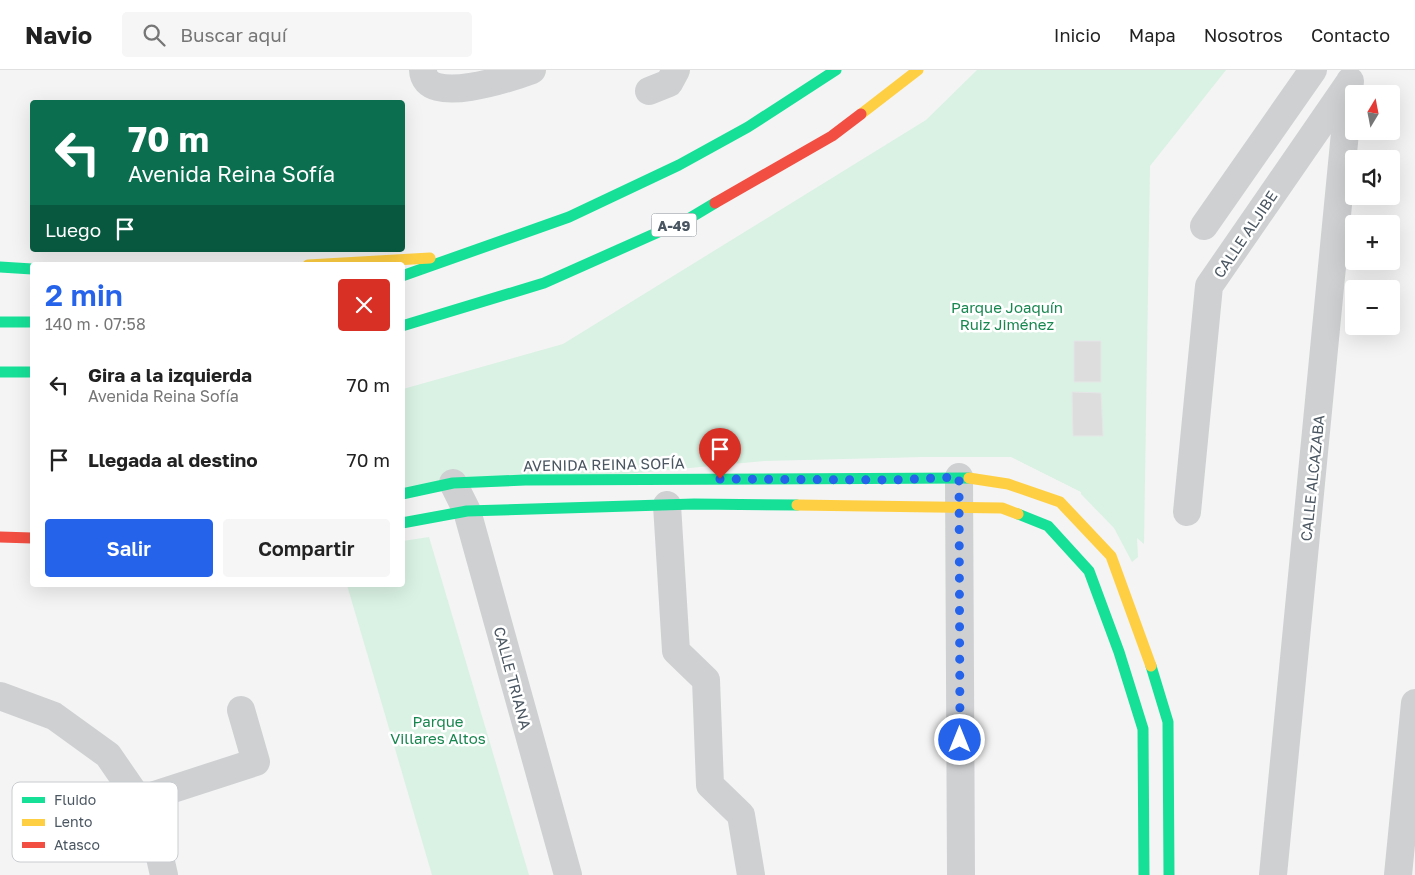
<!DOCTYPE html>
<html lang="es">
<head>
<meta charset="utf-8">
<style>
	:root { --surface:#fff; --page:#f6f6f6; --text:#222; --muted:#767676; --line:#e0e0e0; --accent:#2563eb }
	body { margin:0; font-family:"Golos Text",sans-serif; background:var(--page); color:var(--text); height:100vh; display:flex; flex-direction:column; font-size:19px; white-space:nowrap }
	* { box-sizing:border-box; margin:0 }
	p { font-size:16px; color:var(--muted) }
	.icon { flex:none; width:28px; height:28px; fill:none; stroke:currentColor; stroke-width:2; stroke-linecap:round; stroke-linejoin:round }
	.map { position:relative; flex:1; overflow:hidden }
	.drawer { position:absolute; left:30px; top:192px; width:375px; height:325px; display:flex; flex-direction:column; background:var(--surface); border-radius:5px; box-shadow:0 5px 20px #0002 }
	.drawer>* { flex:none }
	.banner { position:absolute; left:30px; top:30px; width:375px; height:152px; border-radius:5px; box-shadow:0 5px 20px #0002; background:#0b6e4f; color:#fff; overflow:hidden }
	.needle { width:32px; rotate:10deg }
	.fabs { position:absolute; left:1345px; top:15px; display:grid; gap:10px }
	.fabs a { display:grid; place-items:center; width:55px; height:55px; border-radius:5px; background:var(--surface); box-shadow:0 5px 20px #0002; font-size:25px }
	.pin { position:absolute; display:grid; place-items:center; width:42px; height:42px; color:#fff; margin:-51px -21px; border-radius:50% 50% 50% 0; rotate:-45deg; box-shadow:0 0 5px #0007 }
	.pin .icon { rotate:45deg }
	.me { position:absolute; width:55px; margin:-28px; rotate:0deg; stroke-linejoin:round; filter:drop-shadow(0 0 4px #0008) }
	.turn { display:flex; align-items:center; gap:18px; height:105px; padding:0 15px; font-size:22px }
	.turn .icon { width:65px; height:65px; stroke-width:2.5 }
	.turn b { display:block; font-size:35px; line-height:42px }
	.then { display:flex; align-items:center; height:48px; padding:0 15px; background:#0003; gap:10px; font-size:19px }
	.round { display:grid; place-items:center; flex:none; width:52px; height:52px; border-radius:5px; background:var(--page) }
	.overview { display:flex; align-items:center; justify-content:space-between; height:85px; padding:0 15px }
	h1 { font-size:30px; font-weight:600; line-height:38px; color:var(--accent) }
	.cta { display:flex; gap:10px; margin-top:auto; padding:10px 15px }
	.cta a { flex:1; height:58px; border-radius:5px; background:var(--accent); color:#fff; font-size:20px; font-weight:600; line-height:58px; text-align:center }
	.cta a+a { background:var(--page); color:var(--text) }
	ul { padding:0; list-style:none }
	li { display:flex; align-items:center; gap:15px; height:75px; padding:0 15px }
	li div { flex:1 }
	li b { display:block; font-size:19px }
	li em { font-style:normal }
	header { display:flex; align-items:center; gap:30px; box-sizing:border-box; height:70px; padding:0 25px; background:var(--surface); border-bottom:1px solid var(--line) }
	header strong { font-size:24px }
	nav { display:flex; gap:28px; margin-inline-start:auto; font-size:18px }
	.search { width:350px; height:45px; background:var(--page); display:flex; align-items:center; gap:12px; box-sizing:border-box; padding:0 18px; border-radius:5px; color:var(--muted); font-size:19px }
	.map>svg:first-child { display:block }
	.green { fill:#d9f2e3 }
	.building { fill:#ddddde; stroke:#e5e6e7 }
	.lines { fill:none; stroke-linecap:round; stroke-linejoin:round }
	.street { stroke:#ced0d2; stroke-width:28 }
	.fast { stroke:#16e098; stroke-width:11 }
	.slow { stroke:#ffcf43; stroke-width:11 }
	.jam { stroke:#f24e42; stroke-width:11 }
	.route { stroke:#2563eb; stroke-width:9; stroke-dasharray:0 16.2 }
	.labels { text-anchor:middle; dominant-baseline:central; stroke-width:5; stroke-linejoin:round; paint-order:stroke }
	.shield { fill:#fff; stroke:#808990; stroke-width:1 }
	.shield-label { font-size:14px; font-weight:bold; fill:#4a5661 }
	.street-label { font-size:15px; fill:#4a5661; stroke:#fff }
	.park-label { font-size:15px; fill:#17864f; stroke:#fff }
	.key { fill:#fff; stroke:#c9ccd0; stroke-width:1 }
	.key-label { font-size:14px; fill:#4a5661 }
</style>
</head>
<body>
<header>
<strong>Navio</strong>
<div class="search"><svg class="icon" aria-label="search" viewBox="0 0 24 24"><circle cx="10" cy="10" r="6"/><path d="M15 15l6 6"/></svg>Buscar aquí</div>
<nav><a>Inicio</a><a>Mapa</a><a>Nosotros</a><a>Contacto</a></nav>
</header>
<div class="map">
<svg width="1415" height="805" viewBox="0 0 1415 805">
	<rect width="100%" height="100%" fill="#f4f4f4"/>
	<!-- green -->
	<path class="green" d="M977 0H1226L1150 96 1144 474 1137 468 1138 487 1132 492 1114 458 1081 424V422L1011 387H923L764 391 403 425V319L563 274 926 50Z
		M429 467 529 805H432L347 515H402L403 471Z"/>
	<!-- building -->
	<path class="building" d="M1074 271H1101V312H1074Z
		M1072 322 1101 323 1103 366H1073Z"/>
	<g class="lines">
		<!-- street -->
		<path class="street" d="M423 0C424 38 513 7 532 0
			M649 21 669 13 676 0
			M1204 156 1313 0
			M959 407 961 805
			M453 413 467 441 568 805
			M667 435 676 581 706 610 710 715 741 745 751 805
			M1187 442 1209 216 1349 13
			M0 626 54 646 108 685 139 730 156 770 164 805
			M139 730 256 692 241 640
			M1273 805 1350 11
			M1398 805 1415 633"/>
		<!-- fast -->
		<path class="fast" d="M0 197 32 199
			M402 206 569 147 679 95 748 57 836 0
			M0 252H32
			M402 256 544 213 690 148 715 133
			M0 302H32
			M402 424 453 413 525 410 969 408
			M1018 444 1048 456 1089 501 1119 582 1143 659 1144 805
			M402 453 467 441 694 434 797 435
			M1151 596 1168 652 1169 805"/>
		<!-- slow -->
		<path class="slow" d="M861 44 918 0
			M308 195 430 188
			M969 408 1008 414 1060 432 1111 486 1151 596
			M797 435 1002 438 1018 444"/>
		<!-- jam -->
		<path class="jam" d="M715 133 832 66 861 44
			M0 467 32 468"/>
	</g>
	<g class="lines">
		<!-- route -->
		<path class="route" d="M720 409 892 410 959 407 960 670"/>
	</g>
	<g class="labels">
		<!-- shield labels -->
		<rect class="shield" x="651.5" y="143.5" width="45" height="23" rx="4"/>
		<g class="shield-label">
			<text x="674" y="155">A-49</text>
		</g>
		<!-- street labels -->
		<g class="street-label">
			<text transform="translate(1245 164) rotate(-56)">CALLE ALJIBE</text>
			<text transform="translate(604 394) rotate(-1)">AVENIDA REINA SOFÍA</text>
			<text transform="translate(1312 408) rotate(-84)">CALLE ALCAZABA</text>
			<text transform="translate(513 608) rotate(75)">CALLE TRIANA</text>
		</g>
		<!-- park labels -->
		<g class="park-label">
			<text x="1007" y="237">Parque Joaquín<tspan x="1007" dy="17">Ruiz Jiménez</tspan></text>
			<text x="438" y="651">Parque<tspan x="438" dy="17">Villares Altos</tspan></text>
		</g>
	</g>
	<!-- legend -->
	<rect x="12" y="712" width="166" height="80" rx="8" class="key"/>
	<rect x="22" y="727" width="23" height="6" fill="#16e098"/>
	<rect x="22" y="749" width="23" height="7" fill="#ffcf43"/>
	<rect x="22" y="772" width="23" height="6" fill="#f24e42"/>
	<g class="key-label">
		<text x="54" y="735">Fluido</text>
		<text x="54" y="757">Lento</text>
		<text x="54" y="780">Atasco</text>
	</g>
</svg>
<div class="fabs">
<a><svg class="needle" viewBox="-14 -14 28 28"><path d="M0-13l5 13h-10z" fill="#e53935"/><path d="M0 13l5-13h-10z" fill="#767676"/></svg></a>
<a><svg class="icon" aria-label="sound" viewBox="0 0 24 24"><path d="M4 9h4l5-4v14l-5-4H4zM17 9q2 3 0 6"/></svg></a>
<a>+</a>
<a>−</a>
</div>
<div class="pin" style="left:720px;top:409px;background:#d93025"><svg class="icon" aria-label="arrive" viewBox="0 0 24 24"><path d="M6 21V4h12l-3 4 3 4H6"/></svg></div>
<svg class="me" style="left:960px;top:670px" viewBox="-20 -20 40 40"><circle r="17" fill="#2563eb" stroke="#fff" stroke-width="3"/><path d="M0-11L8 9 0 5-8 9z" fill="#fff"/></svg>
<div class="banner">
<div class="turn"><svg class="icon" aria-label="left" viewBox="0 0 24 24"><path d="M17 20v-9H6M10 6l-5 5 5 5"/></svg><div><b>70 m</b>Avenida Reina Sofía</div></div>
<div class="then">Luego<svg class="icon" aria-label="arrive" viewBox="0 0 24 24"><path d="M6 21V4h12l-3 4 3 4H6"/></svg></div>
</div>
<section class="drawer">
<div class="overview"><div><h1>2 min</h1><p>140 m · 07:58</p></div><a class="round" style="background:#d93025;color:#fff"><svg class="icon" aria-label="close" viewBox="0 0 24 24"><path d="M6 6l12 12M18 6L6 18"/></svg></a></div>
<ul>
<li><svg class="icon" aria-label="left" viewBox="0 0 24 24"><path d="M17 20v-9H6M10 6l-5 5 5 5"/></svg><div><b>Gira a la izquierda</b><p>Avenida Reina Sofía</p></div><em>70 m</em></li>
<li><svg class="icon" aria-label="arrive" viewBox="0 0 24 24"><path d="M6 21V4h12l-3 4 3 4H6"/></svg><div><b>Llegada al destino</b></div><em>70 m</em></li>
</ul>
<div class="cta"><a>Salir</a><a>Compartir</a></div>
</section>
</div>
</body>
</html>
